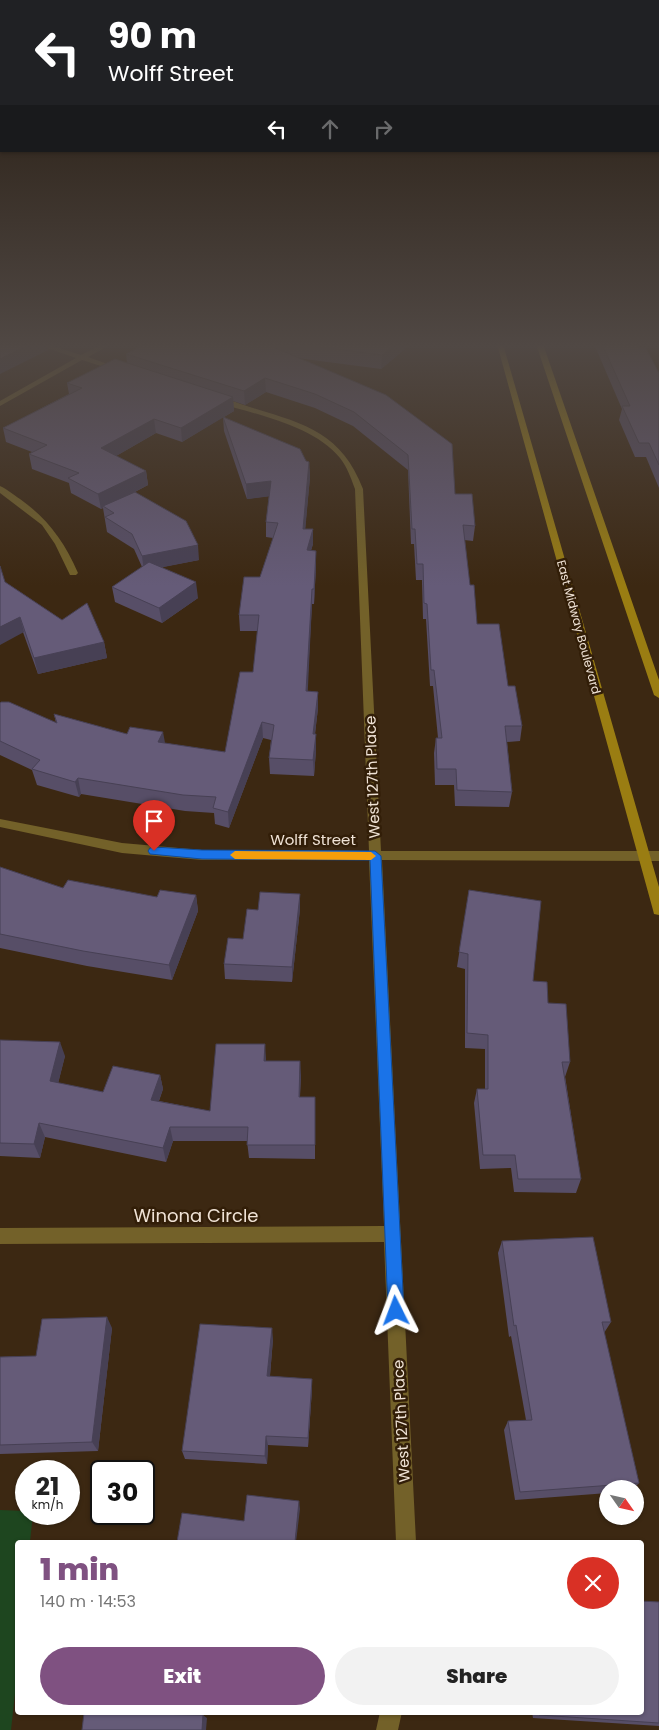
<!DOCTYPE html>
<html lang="en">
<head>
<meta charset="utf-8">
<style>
	:root { --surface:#fff; --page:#f2f2f2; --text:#222; --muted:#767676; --accent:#7f5181 }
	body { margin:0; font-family:Poppins,sans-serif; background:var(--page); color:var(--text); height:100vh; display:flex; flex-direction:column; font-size:19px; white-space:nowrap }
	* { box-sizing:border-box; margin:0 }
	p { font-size:16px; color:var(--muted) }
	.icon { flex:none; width:28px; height:28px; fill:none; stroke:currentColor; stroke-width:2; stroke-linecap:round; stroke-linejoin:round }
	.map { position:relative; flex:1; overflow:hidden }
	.details { position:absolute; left:15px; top:1540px; width:629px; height:175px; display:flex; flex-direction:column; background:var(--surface); border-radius:5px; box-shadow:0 1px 4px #0004 }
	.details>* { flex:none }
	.guide { position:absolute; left:0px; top:0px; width:660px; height:152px; box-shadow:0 1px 4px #0004; background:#202124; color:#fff; overflow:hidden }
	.needle { width:32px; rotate:124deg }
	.buttons { position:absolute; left:599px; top:1480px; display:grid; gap:10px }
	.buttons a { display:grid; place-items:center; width:45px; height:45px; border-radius:50%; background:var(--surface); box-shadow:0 1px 4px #0004; font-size:25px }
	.speed { position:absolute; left:15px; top:1460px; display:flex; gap:10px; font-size:25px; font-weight:700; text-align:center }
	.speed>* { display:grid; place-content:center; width:65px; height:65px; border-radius:50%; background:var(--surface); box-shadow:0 1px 4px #0004; line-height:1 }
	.speed small { font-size:12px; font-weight:400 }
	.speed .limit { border:2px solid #111; border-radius:8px; background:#fff; color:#111 }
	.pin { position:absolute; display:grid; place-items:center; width:42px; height:42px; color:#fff; margin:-51px -21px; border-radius:50% 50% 50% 0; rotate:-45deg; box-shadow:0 0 5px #0007 }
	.pin .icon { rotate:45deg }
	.me { position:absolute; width:55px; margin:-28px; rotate:357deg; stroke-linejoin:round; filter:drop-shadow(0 0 4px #0008) }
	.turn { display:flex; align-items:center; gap:18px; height:105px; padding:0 25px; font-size:22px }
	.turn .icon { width:65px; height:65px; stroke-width:2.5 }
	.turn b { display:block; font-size:35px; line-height:42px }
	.lanes { display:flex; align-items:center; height:48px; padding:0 25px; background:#0003; justify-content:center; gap:25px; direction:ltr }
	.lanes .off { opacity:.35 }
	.round { display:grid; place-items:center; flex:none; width:52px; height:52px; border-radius:26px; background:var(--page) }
	.overview { display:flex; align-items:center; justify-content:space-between; height:85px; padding:0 25px }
	h1 { font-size:30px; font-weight:800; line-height:38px; color:var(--accent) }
	.button { display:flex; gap:10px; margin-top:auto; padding:10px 25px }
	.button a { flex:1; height:58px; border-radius:30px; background:var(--accent); color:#fff; font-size:20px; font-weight:800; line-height:58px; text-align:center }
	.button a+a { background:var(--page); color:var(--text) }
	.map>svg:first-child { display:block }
	.green { fill:#1e461f }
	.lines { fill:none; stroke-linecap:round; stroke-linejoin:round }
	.minor { fill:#736129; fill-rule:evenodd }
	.secondary { fill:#9a7d12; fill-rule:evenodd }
	.wall { fill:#574e67 }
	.shaded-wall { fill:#474054 }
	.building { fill:#655b78; stroke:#474054 }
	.route { fill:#1a73e8; stroke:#114b97 }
	.slow { fill:#f59e0b }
	.labels { text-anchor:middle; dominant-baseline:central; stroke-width:5; stroke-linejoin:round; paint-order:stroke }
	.far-street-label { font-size:12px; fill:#f0e3d6; stroke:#321e08 }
	.street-label { font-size:15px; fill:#f0e3d6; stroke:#321e08 }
	.near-street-label { font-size:18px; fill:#f0e3d6; stroke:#321e08 }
</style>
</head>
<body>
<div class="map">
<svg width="659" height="1730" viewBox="0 0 659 1730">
	<rect width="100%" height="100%" fill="#3c2812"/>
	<!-- green -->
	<path class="green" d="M0 1510 26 1511V1514H33L30 1542H18V1666L11 1730H0Z"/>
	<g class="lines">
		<!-- minor -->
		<path class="minor" d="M36 344H47L81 355 103 344H112L88 357 124 370 120 372 82 360 0 406V401L76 358Z
			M215 398C227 397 242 405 253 408 306 424 342 434 363 489L381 851H659V861L382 860 416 1542H396L384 1242 0 1244V1228L384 1226 369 860H202L122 853 0 827V819L122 843 202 850 369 851 355 489C351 478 347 467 340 458 313 425 254 414 215 402Z
			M0 486C7 489 14 495 20 499 48 519 64 541 78 573L76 575H70L55 544 42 525 0 493Z
			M380 1712H402L398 1730H376Z"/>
		<!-- secondary -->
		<path class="secondary" d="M497 344H503L659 887V915L654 914 653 910Z
			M536 344H543L659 680V698L654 695Z"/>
	</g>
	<!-- wall -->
	<path class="wall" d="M131 344H411L381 369 297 358 455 494 475 526 473 541 464 540 470 585 477 624 508 686 522 726 520 741 507 742 512 792 509 807 455 806 454 785H435L434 753 436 738H438L433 686H430L426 619H423L422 580H416L414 544H411L408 470 353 426 315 408 266 392 245 405 233 401 234 411 224 417 306 461 309 462 310 477 305 529H313V544L311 550 316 551V566L314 604H312L307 691 318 692V708L315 734 316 750 314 776 270 774 269 758 271 740 263 738 229 828 215 824 214 813 185 811 81 794 79 797 37 785 32 770 0 755V703L56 723 54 714 127 734 165 743 225 752 253 672 258 631H240L239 615 260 577 273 538 266 537V522L269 496 247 499 224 431 223 417 182 442 156 433 116 456 146 471 148 485 135 492 199 560 162 567 198 598 162 623 115 602 112 587 142 567 134 549 107 532 103 508 101 509 71 493 69 483 32 469 29 454 32 452 6 442 3 428 69 394 67 383 127 363 126 354 139 347Z
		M594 344H638L639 348 659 373V488L646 457H635L619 420 622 409Z
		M5 582 62 620 104 642 107 658 38 674Z
		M0 867 63 888 157 897 196 895 198 911 172 980 87 966 0 948Z
		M469 890 548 1003 570 1062 565 1077V1076L581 1179 576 1193 514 1192 511 1168 480 1169 474 1103 477 1089H485V1049L465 1048V969L457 967Z
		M300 894V909L292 982 225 979 224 964 243 939 258 910Z
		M0 1040 65 1056 58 1083 103 1092 160 1075 163 1089 159 1101 210 1111 266 1058V1061L301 1075 300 1097H315V1159L249 1158 247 1141H173L166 1162 45 1137 40 1158 0 1156Z
		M502 1241 611 1322 604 1333 639 1483 633 1489H608V1493L515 1500 504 1430 508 1421 526 1420 511 1336 509 1337 498 1253Z
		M112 1328 98 1451 0 1454V1357L36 1356Z
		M273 1339 270 1376 312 1379V1389L308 1447 268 1445 267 1464 185 1459 182 1451Z
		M659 1602V1726L533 1718 532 1712H641Z"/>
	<!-- shaded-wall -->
	<path class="shaded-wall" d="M30 344H47L48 350 0 374V359Z
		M395 344H411L381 369 382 355Z
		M265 378 266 392 245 405 244 391Z
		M233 397 234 411 182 442 181 428Z
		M154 419 156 433 104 463 101 448Z
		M309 462 310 477 304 544 303 529Z
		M146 471 148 485 105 507 103 506V508L101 509 98 494Z
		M271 481 272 496 247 499 246 484Z
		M313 529V544L307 565V550Z
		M198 545 199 560 144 571 142 556Z
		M316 551V566L314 604V589Z
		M196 582 198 598 162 623 159 608Z
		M312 589V604L307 707 306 691Z
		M20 617 24 632 0 645V627Z
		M104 642 107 658 38 674 34 658Z
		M318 692V708L313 750V734Z
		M262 722 263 738 229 828 228 812Z
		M163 732 166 748 158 742Z
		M316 734V750L314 776 313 760Z
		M78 778 81 794 79 797 75 782Z
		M300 894V909L292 982V967Z
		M196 895 198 911 172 980 169 965Z
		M60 1042 65 1056 55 1096 50 1081Z
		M265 1044 266 1058V1075L264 1061Z
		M300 1061 301 1075 299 1111V1097Z
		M160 1075 163 1089 154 1114 151 1100Z
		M39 1123 45 1137 40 1158 34 1144Z
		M170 1127 173 1141 166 1162 163 1148Z
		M107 1317 112 1328 98 1451 92 1442Z
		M272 1328 273 1339 269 1386 267 1376Z
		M312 1379V1389L308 1447V1438Z
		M266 1436 268 1445 267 1464 265 1456Z
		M299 1501 300 1509 296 1542H295Z
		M203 1715 207 1718 206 1730H202Z"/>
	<!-- building -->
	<path class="building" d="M0 344H30L0 359Z
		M145 344H266L386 395 452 444 455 494H472L475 526 463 525 470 585H474L477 624H499L508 686H515L522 726H505L512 792 457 790 456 769H437L436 738H442L434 670H431L427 604 424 603 423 564H417L415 529H412L408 455 354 412 315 394 265 378 244 391 126 354Z
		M297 344H395L382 355Z
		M602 344H638L639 348H646L659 373V465L649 443H639L622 406H630Z
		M115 359 233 397 181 428 154 419 101 448 146 471 98 494 68 478 79 473 29 454 47 445 3 428 82 388 67 383Z
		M223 417 300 449 306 461 309 462 303 529H313L307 550 316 551 314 589H312L306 691 318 692 313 734H316L313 760 269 758 274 725 262 722 228 812 213 808 216 797 183 795 78 778 75 782 32 769 40 760 0 741V703L1 702H9L57 723 54 714 127 734 130 727 163 732 158 742 225 752 240 672H253L259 615H239L244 577H260L278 523 266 522 271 481 246 484Z
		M135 492 186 521 198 545 142 556 132 534 105 517 114 513 103 506Z
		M149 562 196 582 159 608 112 587Z
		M0 566 5 582 62 620 87 603 104 642 34 658 20 617 0 627Z
		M0 867 63 888 68 880 157 897 160 890 196 895 169 965 83 951 0 934Z
		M469 890 541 901 533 981 547 982 548 1003 566 1004 570 1062H562L581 1179H518L515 1155H483L477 1089H488V1035L467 1033 468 954 459 952Z
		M260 892 300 894 292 967 224 964 228 938 243 939 247 909 258 910Z
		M0 1040 60 1042 50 1081 103 1092 113 1066 160 1075 151 1100 210 1111 216 1044H265L264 1061H300L299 1097H315V1145H247L248 1127H170L163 1148 39 1123 34 1144 0 1143Z
		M593 1237 611 1322H602L639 1483 520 1492 508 1421 532 1420 516 1325 514 1326 502 1241Z
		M107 1317 92 1442 0 1445V1357L36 1356 42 1319Z
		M200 1324 272 1328 267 1376 312 1379 308 1438 266 1436 265 1456 182 1451Z
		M247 1495 299 1501 295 1542H177L182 1513 244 1521Z
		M641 1601 659 1602V1723L539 1715V1712H641Z
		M84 1713 203 1715 202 1730H82Z"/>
	<!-- sky -->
	<linearGradient id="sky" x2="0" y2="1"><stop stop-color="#21160a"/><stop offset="0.59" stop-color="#504844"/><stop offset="1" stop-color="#504844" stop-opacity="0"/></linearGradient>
	<rect width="659" height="586" fill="url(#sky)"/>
	<!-- route -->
	<path class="route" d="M154 847 202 850 375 851 381 856 404 1311 401 1316 396 1319 390 1316 388 1311 370 860 202 859 150 854 148 851 150 848Z"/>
	<!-- slow -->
	<path class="slow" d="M235 851 371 852 376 856 371 860 235 859 230 855Z"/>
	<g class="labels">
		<!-- far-street labels -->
		<g class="far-street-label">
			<text transform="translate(579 627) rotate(75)">East Midway Boulevard</text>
		</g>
		<!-- street labels -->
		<g class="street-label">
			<text transform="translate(372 777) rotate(-92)">West 127th Place</text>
			<text x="313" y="839">Wolff Street</text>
			<text transform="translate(401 1421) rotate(-93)">West 127th Place</text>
		</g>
		<!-- near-street labels -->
		<g class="near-street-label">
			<text x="196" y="1215">Winona Circle</text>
		</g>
	</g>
</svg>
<div class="buttons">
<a><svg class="needle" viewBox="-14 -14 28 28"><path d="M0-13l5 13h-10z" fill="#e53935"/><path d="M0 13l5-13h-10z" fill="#767676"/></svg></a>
</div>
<div class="speed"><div>21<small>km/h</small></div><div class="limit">30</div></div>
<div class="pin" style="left:154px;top:851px;background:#d93025"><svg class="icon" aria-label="arrive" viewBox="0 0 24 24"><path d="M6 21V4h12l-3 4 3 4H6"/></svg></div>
<svg class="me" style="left:396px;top:1311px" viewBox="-20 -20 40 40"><path d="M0-17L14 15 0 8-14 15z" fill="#1a73e8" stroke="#fff" stroke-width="4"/></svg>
<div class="guide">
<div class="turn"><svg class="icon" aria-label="left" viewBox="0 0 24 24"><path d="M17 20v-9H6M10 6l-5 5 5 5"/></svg><div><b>90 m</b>Wolff Street</div></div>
<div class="lanes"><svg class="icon" aria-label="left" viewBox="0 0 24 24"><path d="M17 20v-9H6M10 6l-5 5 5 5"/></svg><svg class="icon off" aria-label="ahead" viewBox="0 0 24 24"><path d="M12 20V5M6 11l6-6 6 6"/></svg><svg class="icon off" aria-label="right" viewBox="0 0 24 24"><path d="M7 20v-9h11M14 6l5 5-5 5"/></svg></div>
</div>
<section class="details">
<div class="overview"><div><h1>1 min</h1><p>140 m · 14:53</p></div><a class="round" style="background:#d93025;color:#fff"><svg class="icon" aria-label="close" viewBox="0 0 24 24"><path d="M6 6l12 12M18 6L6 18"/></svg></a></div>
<div class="button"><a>Exit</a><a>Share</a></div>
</section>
</div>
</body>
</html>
